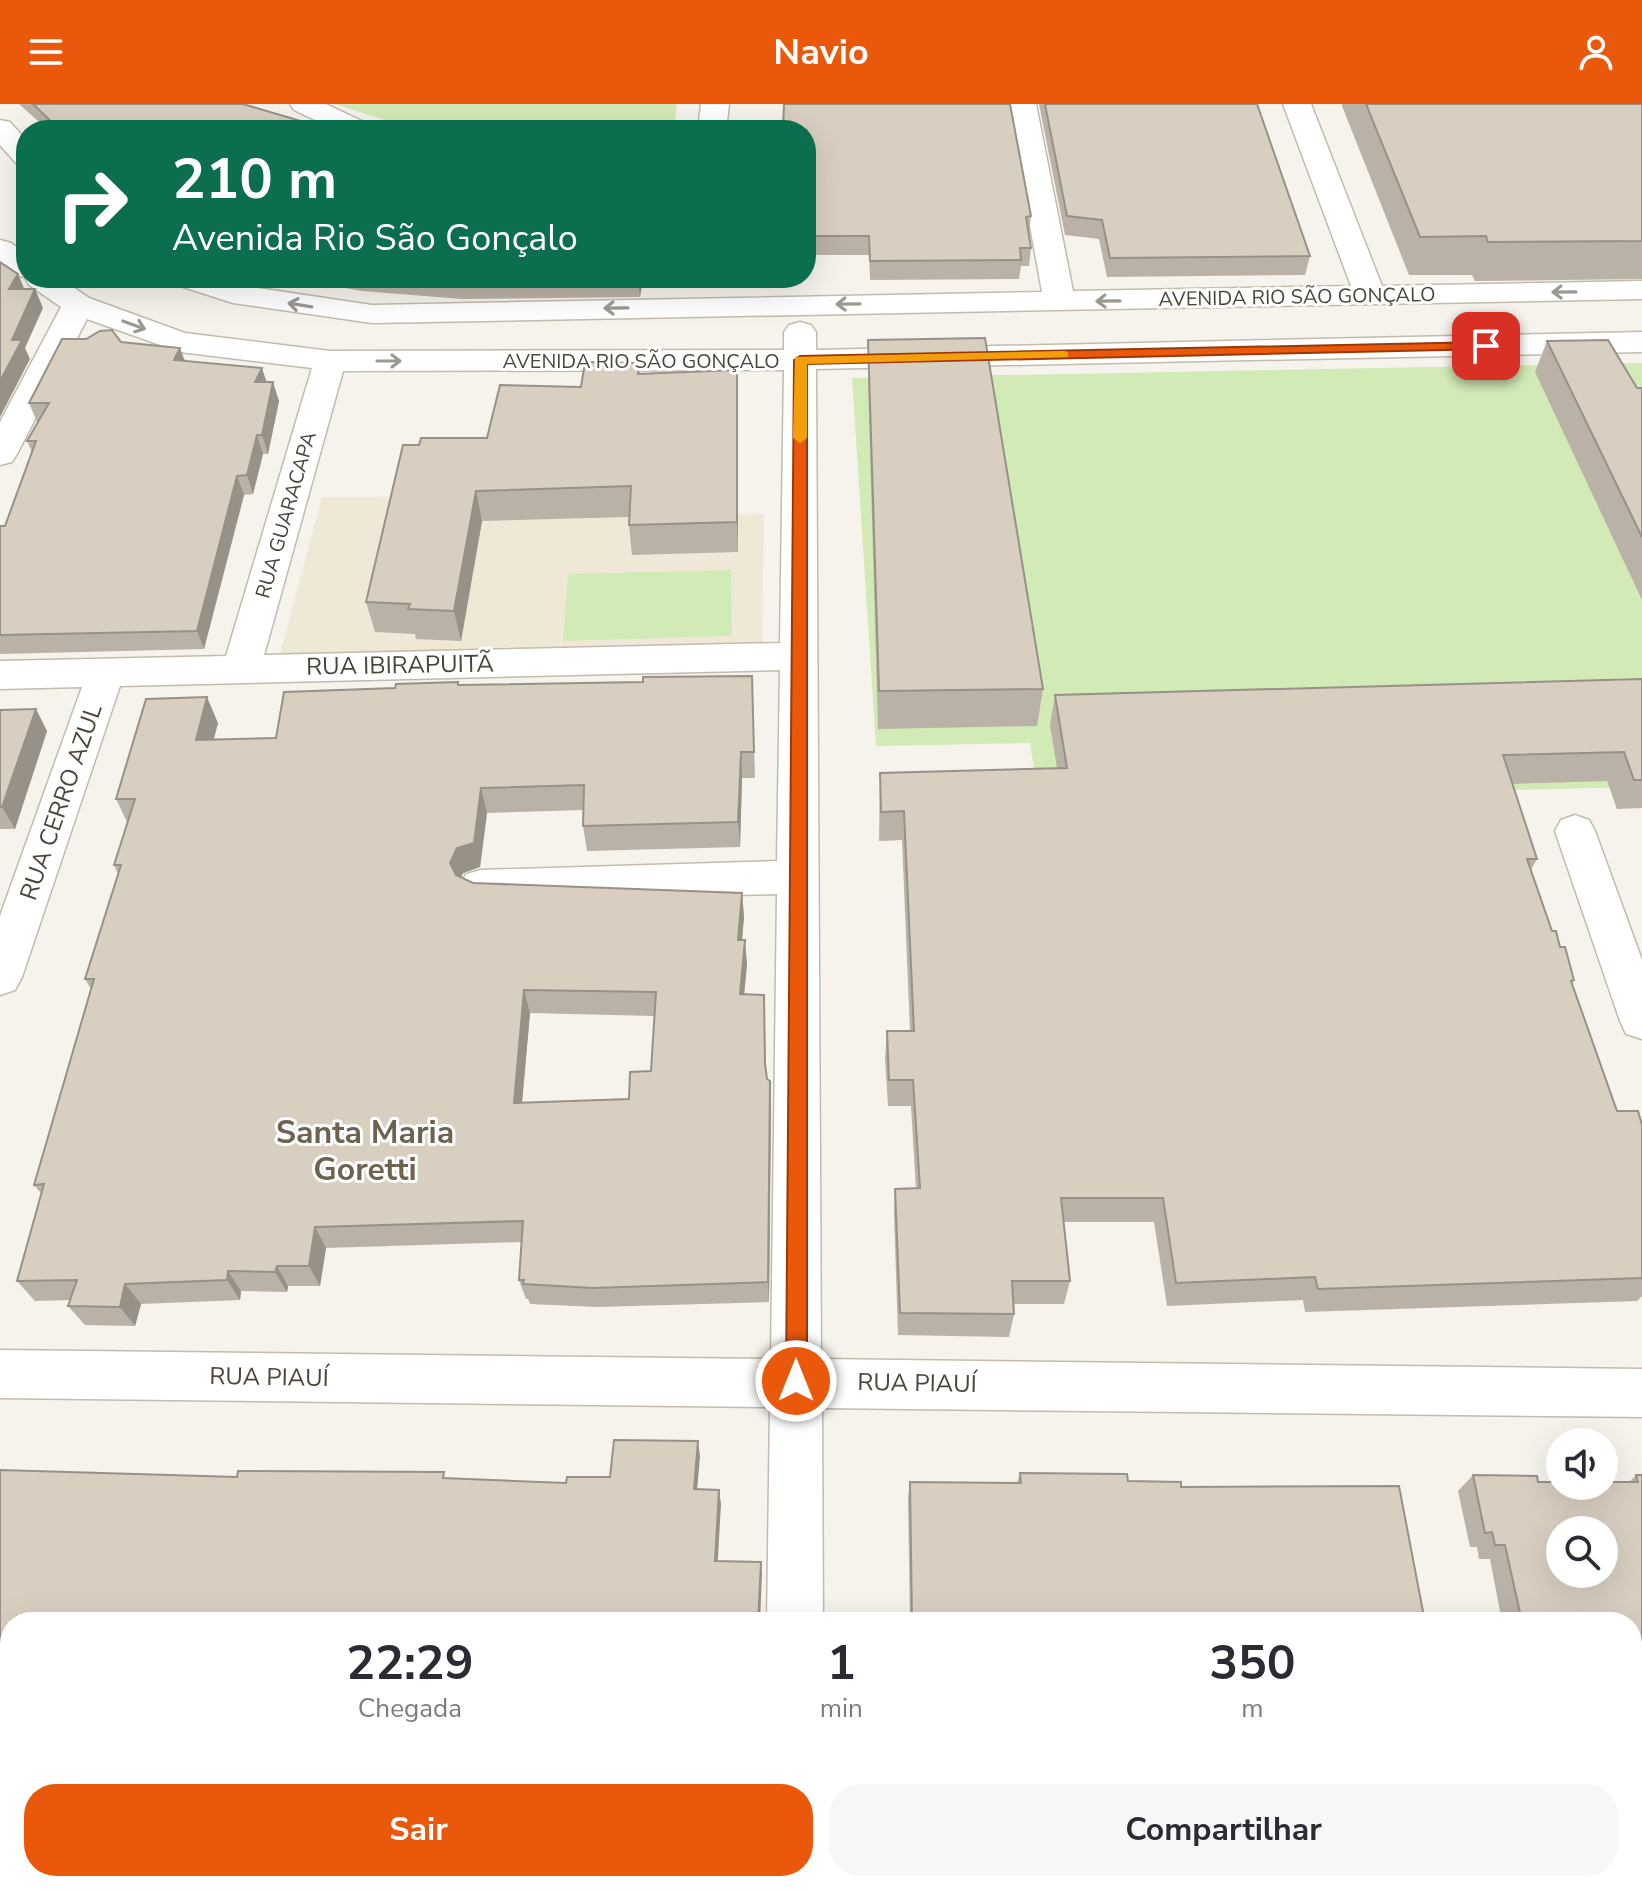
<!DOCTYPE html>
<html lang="pt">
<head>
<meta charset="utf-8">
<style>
	:root { --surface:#fff; --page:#f7f7f7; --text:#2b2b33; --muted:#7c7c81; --accent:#ea580c }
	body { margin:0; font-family:"Nunito Sans",sans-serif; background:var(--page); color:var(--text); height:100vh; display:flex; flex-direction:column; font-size:30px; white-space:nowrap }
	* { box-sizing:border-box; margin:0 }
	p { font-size:26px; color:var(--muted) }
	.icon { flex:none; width:44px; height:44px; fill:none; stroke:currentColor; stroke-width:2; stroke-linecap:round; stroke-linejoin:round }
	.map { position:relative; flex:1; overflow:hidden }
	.panel { position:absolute; left:0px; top:1508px; width:1642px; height:280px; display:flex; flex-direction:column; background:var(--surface); border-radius:32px 32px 0 0; box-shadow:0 8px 32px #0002 }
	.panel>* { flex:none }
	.guide { position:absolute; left:16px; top:16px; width:800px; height:168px; border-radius:32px; box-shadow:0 8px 32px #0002; background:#0b6e4f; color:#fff; overflow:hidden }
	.buttons { position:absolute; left:1546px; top:1324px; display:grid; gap:16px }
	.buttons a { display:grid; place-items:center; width:72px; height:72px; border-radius:50%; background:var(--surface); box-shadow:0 8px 32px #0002; font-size:40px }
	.pin { position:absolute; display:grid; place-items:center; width:68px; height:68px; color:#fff; margin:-34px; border-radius:16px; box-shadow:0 4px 12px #0006 }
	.me { position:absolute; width:88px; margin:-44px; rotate:0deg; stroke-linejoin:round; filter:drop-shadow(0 0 6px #0008) }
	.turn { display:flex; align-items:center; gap:28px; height:168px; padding:0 24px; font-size:36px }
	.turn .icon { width:104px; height:104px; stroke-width:2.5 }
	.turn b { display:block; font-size:56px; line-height:68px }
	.eta { display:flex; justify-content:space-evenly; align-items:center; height:136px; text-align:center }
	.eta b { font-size:48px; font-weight:700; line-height:56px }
	.button { display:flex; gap:16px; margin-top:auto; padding:16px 24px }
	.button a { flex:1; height:92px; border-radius:32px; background:var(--accent); color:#fff; font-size:32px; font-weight:700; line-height:92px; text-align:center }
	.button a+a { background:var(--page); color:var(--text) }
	header { display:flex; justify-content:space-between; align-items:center; height:104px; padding:0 24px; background:var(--accent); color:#fff; font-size:36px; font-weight:700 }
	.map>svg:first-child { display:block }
	.education { fill:#efe8d6 }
	.green { fill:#d2eab5 }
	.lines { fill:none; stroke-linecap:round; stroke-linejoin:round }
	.minor-casing { stroke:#c2bbae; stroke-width:3 }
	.minor { fill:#fff; fill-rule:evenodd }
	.wall { fill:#bab2a6; fill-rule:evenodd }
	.shaded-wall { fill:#979187 }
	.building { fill:#d8cfc1; stroke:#979187; stroke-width:2; fill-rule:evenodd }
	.oneway { stroke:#9c9892 }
	.route { fill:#ea580c; stroke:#983908; stroke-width:2 }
	.slow { fill:#f59e0b }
	.labels { text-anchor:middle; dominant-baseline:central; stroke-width:6; stroke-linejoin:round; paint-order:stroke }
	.far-street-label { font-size:20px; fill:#4b4439; stroke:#fff }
	.street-label { font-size:24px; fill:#4b4439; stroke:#fff }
	.district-label { font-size:32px; font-weight:bold; fill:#6e6250; stroke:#fff }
</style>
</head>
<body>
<header><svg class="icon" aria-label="menu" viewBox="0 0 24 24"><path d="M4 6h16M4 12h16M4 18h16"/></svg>Navio<svg class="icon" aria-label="person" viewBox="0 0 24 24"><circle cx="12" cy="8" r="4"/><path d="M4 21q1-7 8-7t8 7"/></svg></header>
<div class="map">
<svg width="1642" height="1788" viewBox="0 0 1642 1788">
	<rect width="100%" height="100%" fill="#f6f3ec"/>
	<!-- education -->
	<path class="education" d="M515 392 512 416 764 410 762 541 279 554 322 393Z"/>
	<!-- green -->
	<path class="green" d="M335 0H677L674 26H417Z
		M1642 259V683L1039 697 1030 639 876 642 852 274Z
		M731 466 732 532 563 537 568 470Z"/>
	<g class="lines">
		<defs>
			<path id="minor" d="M290 0H326L368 20 372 26H336L294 6Z
				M701 0H729L726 26H698Z
				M1008 0H1036L1073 187 1351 182 1283 0H1311L1382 182 1642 177V195L372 219 233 199 177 181 173 174H217L238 181 372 201 1042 188Z
				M0 16 10 18 26 36V62L16 59 0 41Z
				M0 136 11 139 26 150V174H60L89 194 185 229 330 247 784 246V228L789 221 800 218 811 221 816 228V246L1642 228V248L816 265 821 1255 1642 1265V1313L822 1304 823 1518H767L770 1303 0 1294V1246L771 1255 777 790 481 798 466 794 460 782 466 770 481 766 777 757 780 566 120 582 22 873 15 886 0 891V812L82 583 0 585V557L226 552 312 264 180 248 87 215 17 350 12 358 0 361V318L61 203 29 181 25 173 15 171 0 159ZM784 266 780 539 264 551 343 267Z
				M1575 711 1589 716 1595 727 1642 856V935L1626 930 1620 917 1555 727 1561 716Z
				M764 1778H824V1788H764Z"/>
		</defs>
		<!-- minor casing -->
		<use href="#minor" class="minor-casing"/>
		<!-- minor -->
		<use href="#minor" class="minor"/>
	</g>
	<!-- wall -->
	<path class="wall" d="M19 0H243L331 26H48Z
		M1039 0H1257L1310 152 1305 171 1107 173 1099 135 1065 131Z
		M1342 0H1642V175L1475 177 1472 171H1409L1342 2Z
		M806 26 1031 112 1029 129 1031 144 1029 162H1021L1019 175 870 176 869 151H806Z
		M288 174H643L640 193 462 195 362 187Z
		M868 236 1043 585 1037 622 878 625 868 275Z
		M1547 237 1637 284H1642V496L1535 268Z
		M121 238 267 278 279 297 268 350H263L253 390 244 391 204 545 0 550V422H5L32 348 27 337 38 318H37L29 299Z
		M639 259 640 270 738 297V448L632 451 629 421V413L482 417 461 537 416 535 415 530 375 528 366 498 419 341 487 334Z
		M752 572 755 674H742L740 743 587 747 583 722V706L487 709 480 763 463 769 461 773 473 779 742 789 744 813 742 836 747 860 744 890 764 891 766 967 771 1000 769 1198 598 1203 530 1200 528 1195H526L519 1176 522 1138 326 1144 320 1182H288L287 1188 241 1187 240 1196 141 1200 135 1222 85 1221 68 1202 70 1196 35 1197 17 1177 41 1089 34 1081 91 885 85 875 118 770 114 761 127 718 116 695 218 619 213 636 276 634 395 584 459 581 643 578ZM530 909 654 912 651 967 629 995 522 999Z
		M1642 575V704L1617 705 1607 677 1512 680 1537 755 1531 766 1552 827 1574 876 1572 879 1617 1007 1642 1021V1192L1637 1197 1305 1208 1303 1196 1167 1202 1154 1118H1064L1070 1177 1064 1200H1013L1014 1210 1009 1233 898 1231 894 1109 895 1085H916L911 1002H888L885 954 887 927H910L902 736 879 737 880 669 1057 664 1050 621 1055 591Z
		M0 606 47 627 15 725H0Z
		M1020 1369 1181 1383 1425 1518H910L908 1393 910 1378 1017 1379Z
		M1473 1371 1538 1378H1629L1636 1371H1642V1689H1632V1518H1502L1490 1455H1479L1477 1443H1470L1458 1387Z
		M939 1778H1172V1788H949V1782H939Z
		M1235 1778H1562L1564 1788H1236Z"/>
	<!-- shaded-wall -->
	<path class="shaded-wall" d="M18 170 26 189 9 185Z
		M638 174H643L640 193Z
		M35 185 43 204 25 244 30 255 0 313V277L12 236Z
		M180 244 187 263 174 256Z
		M262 264 268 282 255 278Z
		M737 266 738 297V448L737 418Z
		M273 278 279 297 268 350 262 331Z
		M257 331 263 350 253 390 247 371Z
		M237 372 244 391 204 545 197 527Z
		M476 387 482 417 461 537 454 507Z
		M207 593 218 619 207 661 196 636Z
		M36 605 47 627 15 725 2 703Z
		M741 648 742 674 740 743 738 718Z
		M481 684 487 709 480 763 463 769 457 783 450 759Z
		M742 789 744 813 740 859 738 836Z
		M745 836 747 860 742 914 740 890Z
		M524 886 530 909 520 1021 514 999Z
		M770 977 771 1000 769 1198 768 1178Z
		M315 1123 326 1144 320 1182 309 1162Z
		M277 1162 288 1182 287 1188 275 1168Z
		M228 1167 241 1187 240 1196 227 1176Z
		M125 1180 141 1200 135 1222 120 1203Z
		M698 1337 700 1352 696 1399 694 1385Z
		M719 1386 721 1400 717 1470 715 1457Z
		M761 1458 762 1470 760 1518H758Z
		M719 1778H722L721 1788H718Z"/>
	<!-- building -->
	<path class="building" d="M33 0H243L331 26H60Z
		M784 0H1010L1031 112 1026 113 1031 144H1020L1021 156 870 157 869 132H806V26H783Z
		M1045 0H1257L1310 152 1110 154 1102 116 1067 112Z
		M1366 0H1642V137L1488 138 1486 132 1420 133Z
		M0 158 18 170 9 185H35L12 236H22L0 277Z
		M437 174H601L458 176Z
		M112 226 121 238 180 244 174 256 262 264 255 278H273L262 331H257L247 371 237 372 197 527 0 531V422H5L36 337H27L49 299H29L62 235H86L100 227Z
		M985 234 1043 585 879 587 868 236Z
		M1608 236 1637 284H1642V433L1547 237Z
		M585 258 639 259 638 270 737 266V418L629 421 631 382 476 387 454 507 408 505 410 500 366 498 403 341H419L421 334H487L500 281 581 283Z
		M752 572 754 648H741L738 718 583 722 584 681 481 684 474 739 457 744 450 759 456 771 473 779 742 789 738 836H745L740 890 764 891 765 960 767 975 770 977 768 1178 593 1184 523 1180 524 1176H519L523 1117 315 1123 309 1162H277L275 1168 228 1167 227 1176 125 1180 120 1203 68 1202 77 1176 17 1177 44 1080 34 1081 94 875H85L121 761H114L135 695H116L146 595 207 593 196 636 276 634 284 588 395 584 396 580 458 578V581L643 578V573ZM524 886 656 888 651 967 630 968 629 995 514 999Z
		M1642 575V676H1634L1624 648 1503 651 1537 755H1527L1552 827H1556L1560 843H1565L1574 876 1571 877 1617 1007H1638L1642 1021V1174L1318 1185 1315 1173 1176 1179 1163 1094H1061L1070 1177H1012L1014 1210 900 1209 895 1085 920 1084 913 976H889L887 927H914L904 707 881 708 880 669 1067 664 1055 591Z
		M36 605 2 703H0V606Z
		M614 1336 698 1337 694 1385 719 1386 715 1457 761 1458 758 1518H10V1778H719L718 1788H0V1366L237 1373 238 1367 444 1368 443 1374 566 1379 567 1373H610Z
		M1020 1369 1127 1370 1128 1377 1181 1378V1383L1399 1382 1425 1518H912L910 1378 1021 1379Z
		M1473 1371 1537 1372 1538 1378H1560V1382H1604V1378H1638L1636 1371H1642V1679H1632V1518H1573L1571 1510 1520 1509 1505 1441H1495L1492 1428 1485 1429ZM1560 1426H1604V1470H1560Z
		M952 1778H1172V1788H952Z
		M1246 1778H1562L1564 1788H1248Z"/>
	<!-- one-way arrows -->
	<defs><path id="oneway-shaft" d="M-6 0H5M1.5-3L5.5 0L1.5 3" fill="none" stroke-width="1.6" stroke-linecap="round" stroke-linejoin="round" transform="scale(2)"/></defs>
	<g class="oneway">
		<use href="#oneway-shaft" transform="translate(1564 188) rotate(179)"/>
		<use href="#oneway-shaft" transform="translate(1108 197) rotate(179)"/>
		<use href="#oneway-shaft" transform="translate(848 200) rotate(179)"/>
		<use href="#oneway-shaft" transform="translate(300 201) rotate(-171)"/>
		<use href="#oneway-shaft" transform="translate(616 204) rotate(179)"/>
		<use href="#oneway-shaft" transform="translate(134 221) rotate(20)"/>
		<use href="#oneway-shaft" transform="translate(389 257)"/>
	</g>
	<!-- route -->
	<path class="route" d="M1486 238 1493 242 1491 245 807 260V1277L804 1284 796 1287 789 1284 786 1277 794 256 800 252Z"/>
	<!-- slow -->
	<path class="slow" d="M1064 247 1068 248V253L807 260V334L800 339 793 334 795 253Z"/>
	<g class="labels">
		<!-- far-street labels -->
		<g class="far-street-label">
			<text transform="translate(1297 193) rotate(-1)">AVENIDA RIO SÃO GONÇALO</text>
			<text x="641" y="257">AVENIDA RIO SÃO GONÇALO</text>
			<text transform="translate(286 411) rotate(-74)">RUA GUARACAPA</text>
		</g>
		<!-- street labels -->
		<g class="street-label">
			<text transform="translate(400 561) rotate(-1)">RUA IBIRAPUITÃ</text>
			<text transform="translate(61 698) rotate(-71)">RUA CERRO AZUL</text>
			<text transform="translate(269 1273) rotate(1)">RUA PIAUÍ</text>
			<text transform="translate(917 1279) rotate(1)">RUA PIAUÍ</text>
		</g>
		<!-- district labels -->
		<g class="district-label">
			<text x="365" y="1028">Santa Maria<tspan x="365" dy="37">Goretti</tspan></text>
		</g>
	</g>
</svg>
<div class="buttons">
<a><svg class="icon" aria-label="sound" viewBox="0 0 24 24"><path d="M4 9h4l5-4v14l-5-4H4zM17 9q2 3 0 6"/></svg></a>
<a><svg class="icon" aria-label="search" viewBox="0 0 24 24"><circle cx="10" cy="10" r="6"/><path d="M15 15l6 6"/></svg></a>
</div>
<div class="pin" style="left:1486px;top:242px;background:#d93025"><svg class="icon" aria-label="arrive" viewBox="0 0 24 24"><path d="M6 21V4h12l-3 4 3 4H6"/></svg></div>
<svg class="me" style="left:796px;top:1277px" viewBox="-20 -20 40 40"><circle r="17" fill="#ea580c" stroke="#fff" stroke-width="3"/><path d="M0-11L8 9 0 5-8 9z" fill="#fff"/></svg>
<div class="guide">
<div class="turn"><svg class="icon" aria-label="right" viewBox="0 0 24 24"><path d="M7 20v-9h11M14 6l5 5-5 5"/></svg><div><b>210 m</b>Avenida Rio São Gonçalo</div></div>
</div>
<section class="panel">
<div class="eta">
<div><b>22:29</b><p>Chegada</p></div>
<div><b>1</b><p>min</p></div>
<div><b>350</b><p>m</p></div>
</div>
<div class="button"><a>Sair</a><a>Compartilhar</a></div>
</section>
</div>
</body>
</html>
